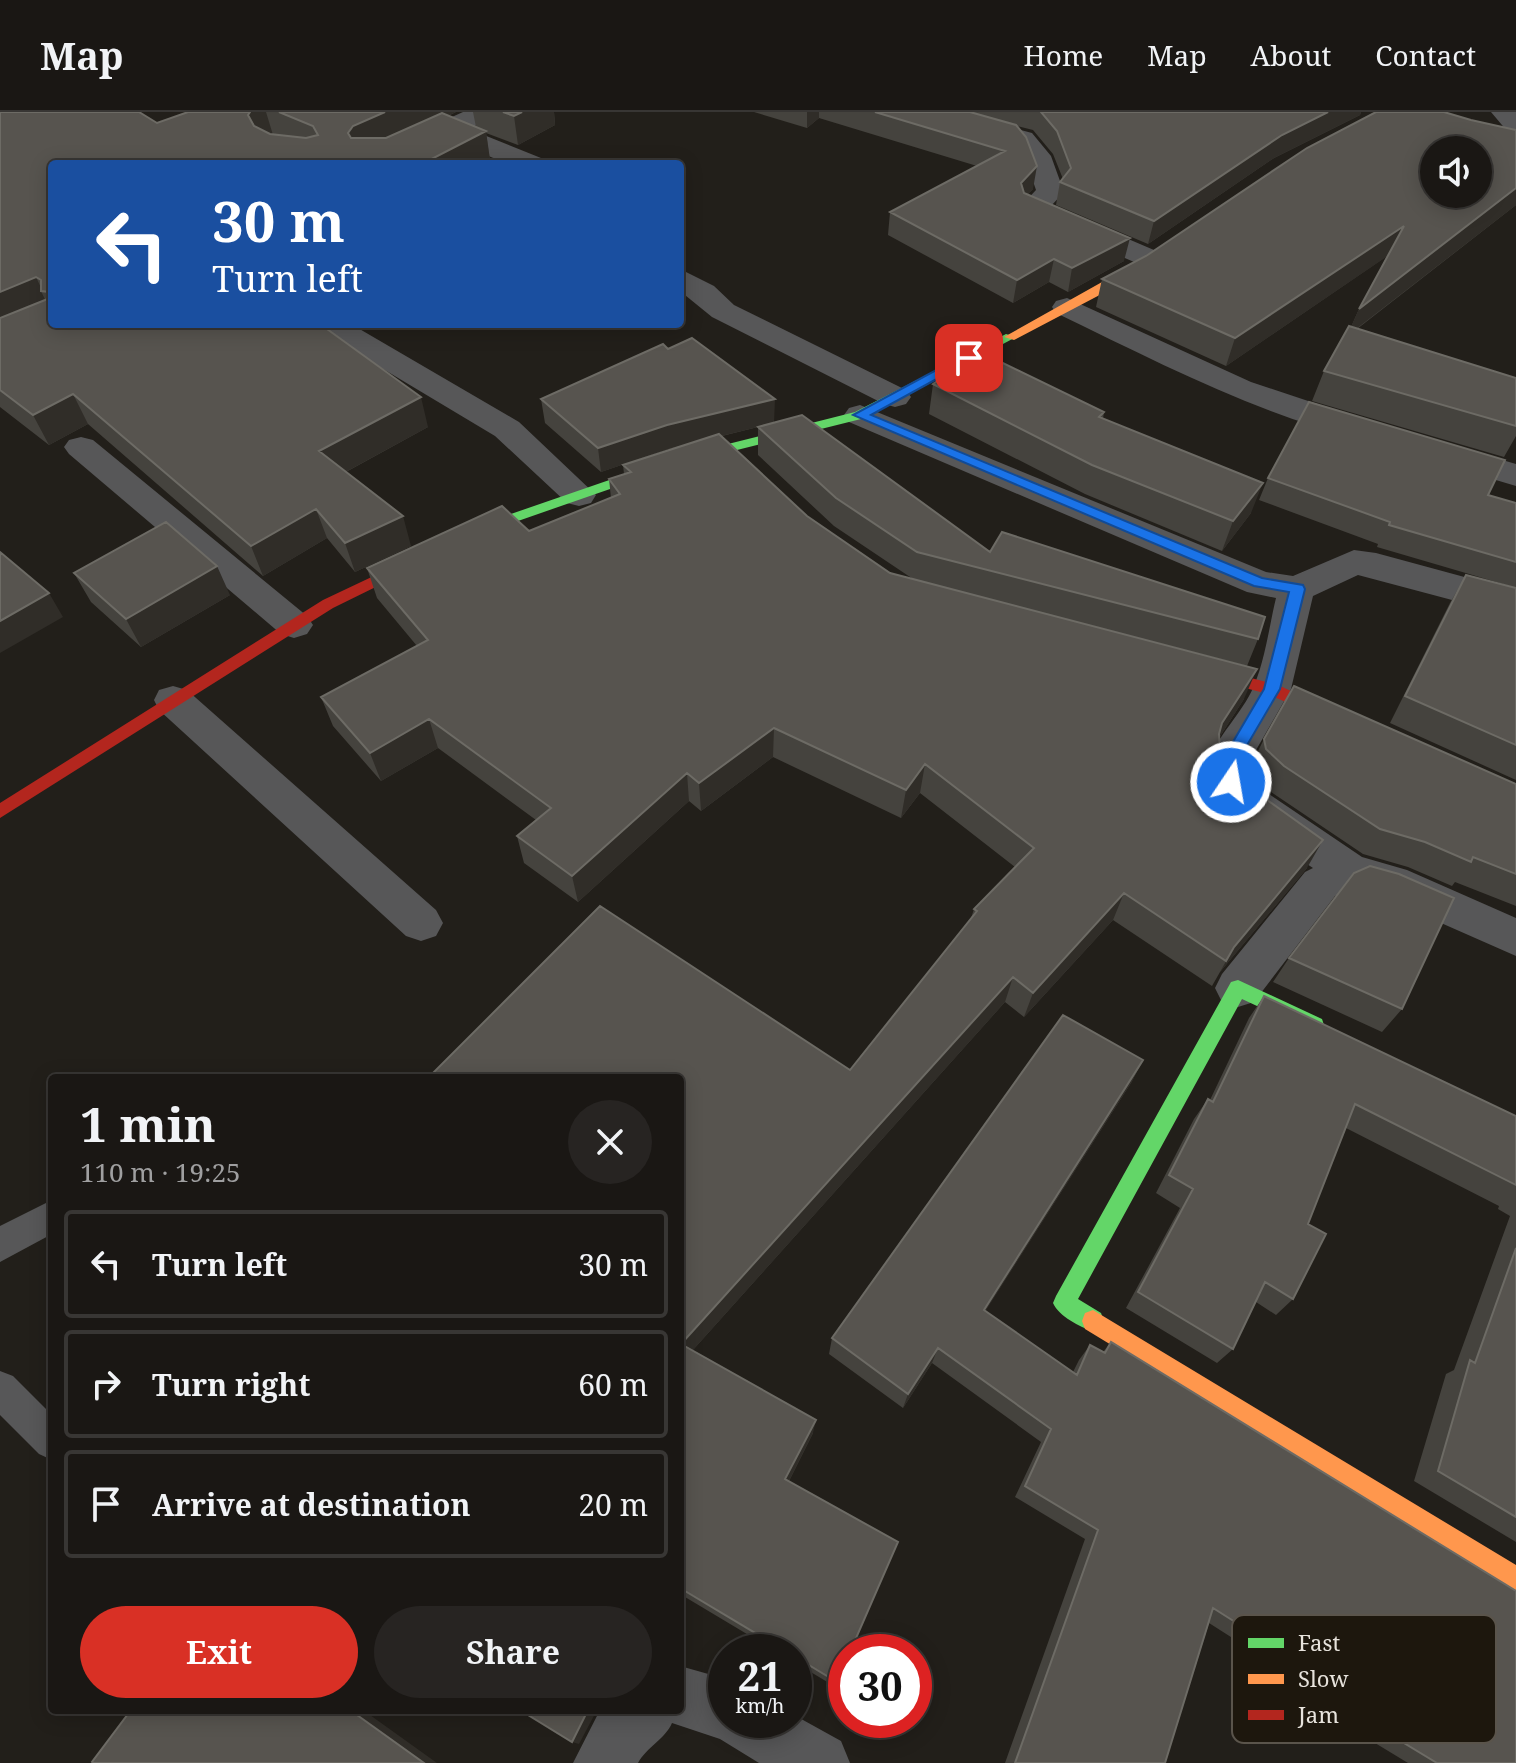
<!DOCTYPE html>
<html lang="en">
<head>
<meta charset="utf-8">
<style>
	:root { --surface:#1a1714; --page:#272422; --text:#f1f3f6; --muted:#9f9fa0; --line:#383634; --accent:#d93025 }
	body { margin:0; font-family:"Noto Serif",serif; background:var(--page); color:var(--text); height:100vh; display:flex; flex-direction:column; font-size:30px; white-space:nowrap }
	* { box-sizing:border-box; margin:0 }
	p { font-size:26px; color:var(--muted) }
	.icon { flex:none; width:44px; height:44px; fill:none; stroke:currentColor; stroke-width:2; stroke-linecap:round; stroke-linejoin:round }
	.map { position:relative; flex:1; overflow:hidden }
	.panel { position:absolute; left:48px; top:962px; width:636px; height:640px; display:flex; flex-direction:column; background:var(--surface); border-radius:8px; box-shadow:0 4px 20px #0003,0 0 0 2px var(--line) }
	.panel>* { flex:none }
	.top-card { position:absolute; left:48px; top:48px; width:636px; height:168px; border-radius:8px; box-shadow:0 4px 20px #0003,0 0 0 2px var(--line); background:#1a4fa0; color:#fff; overflow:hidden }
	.controls { position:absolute; left:1420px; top:24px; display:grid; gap:16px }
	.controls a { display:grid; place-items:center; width:72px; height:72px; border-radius:50%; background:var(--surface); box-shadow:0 4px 20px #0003,0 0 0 2px var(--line); font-size:40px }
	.speed { position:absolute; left:708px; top:1522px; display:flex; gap:16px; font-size:40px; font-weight:700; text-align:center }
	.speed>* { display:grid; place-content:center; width:104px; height:104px; border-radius:50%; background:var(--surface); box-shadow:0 4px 20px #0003,0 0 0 2px var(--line); line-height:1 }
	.speed small { font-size:20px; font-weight:400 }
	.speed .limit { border:12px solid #d22; background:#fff; color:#111 }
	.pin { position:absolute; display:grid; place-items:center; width:68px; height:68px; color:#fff; margin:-34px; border-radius:16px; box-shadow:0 4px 12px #0006 }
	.me { position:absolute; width:88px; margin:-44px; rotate:12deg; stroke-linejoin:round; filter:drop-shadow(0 0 6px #0008) }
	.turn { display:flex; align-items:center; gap:28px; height:168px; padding:0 32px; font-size:36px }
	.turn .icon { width:104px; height:104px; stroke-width:2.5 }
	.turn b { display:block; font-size:56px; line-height:68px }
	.round { display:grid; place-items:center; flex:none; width:84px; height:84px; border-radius:42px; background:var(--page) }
	.overview { display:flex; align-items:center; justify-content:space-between; height:136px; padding:0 32px }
	h1 { font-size:48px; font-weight:700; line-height:60px }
	.action { display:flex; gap:16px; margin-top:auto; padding:16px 32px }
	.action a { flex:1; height:92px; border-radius:48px; background:var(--accent); color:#fff; font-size:32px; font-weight:700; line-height:92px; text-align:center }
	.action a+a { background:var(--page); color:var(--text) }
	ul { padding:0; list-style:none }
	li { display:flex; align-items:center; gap:24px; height:108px; margin:0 16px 12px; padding:0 16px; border:4px solid var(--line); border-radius:8px }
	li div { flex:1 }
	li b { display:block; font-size:30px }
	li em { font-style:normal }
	header { display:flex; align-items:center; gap:48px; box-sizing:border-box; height:112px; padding:0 40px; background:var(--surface); border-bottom:2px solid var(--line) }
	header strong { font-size:38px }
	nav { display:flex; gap:44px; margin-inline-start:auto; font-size:28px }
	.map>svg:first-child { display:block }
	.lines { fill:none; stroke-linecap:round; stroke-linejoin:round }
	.lane { fill:#575758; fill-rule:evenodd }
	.street { fill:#575758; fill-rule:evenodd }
	.fast { fill:#63d668; fill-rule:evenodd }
	.slow { fill:#ff974d; fill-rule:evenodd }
	.jam { fill:#b3261e; fill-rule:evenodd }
	.wall { fill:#45433e; fill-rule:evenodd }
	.shaded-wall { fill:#302d28 }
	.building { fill:#57544f; stroke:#6d6b65; stroke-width:2; fill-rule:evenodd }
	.route { fill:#1a73e8; stroke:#114b97; stroke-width:2 }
	.key { fill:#1d170d; stroke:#5a544b; stroke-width:2 }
	.key-label { font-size:22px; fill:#e7e3dc }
</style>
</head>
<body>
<header>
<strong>Map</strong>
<nav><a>Home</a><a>Map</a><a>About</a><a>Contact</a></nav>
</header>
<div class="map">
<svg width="1516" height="1651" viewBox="0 0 1516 1651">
	<rect width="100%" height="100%" fill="#221f1a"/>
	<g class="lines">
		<!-- lane -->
		<path class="lane" d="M52 1088V1122L0 1150V1114Z
			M0 1259 13 1264 52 1303V1348L39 1342 0 1303Z"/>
		<!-- street -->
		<path class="street" d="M463 0H497L493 5 469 17 541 46 544 52H508L447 27 393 52H358L361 46Z
			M913 0H955L1032 21 1051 44 1064 80 1051 94 1161 141 1166 147 1161 153 1151 156 1141 153 1023 102 1019 96 1036 78 1025 46 1014 33 917 5Z
			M1491 0H1516V21L1507 19Z
			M680 157 714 174 734 193 906 278 911 285 906 292 895 295 884 292 712 205 680 179Z
			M1067 186 1251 270 1371 310 1375 317 1371 324 1359 327C1252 300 1156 249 1056 201L1052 195 1056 189Z
			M314 212H351L519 310 596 383 591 391 579 394 567 391 495 324 318 218Z
			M860 293 1266 460 1293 464 1354 438 1376 441 1516 479V505L1358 463 1313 484 1291 577 1248 652 1250 664 1269 682 1362 745 1407 758 1516 806V844L1382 785 1352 777 1335 784 1254 890 1238 895 1222 890 1215 876 1222 862 1305 760 1313 756C1287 738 1199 688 1209 651 1215 626 1243 600 1253 576 1265 549 1269 515 1276 486L1247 480 849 310 844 303 849 296Z
			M81 325 93 328 307 504 313 513 307 522 294 526 281 522 69 342 64 335 69 328Z
			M1444 331 1516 352V374L1432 349 1427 342 1432 335Z
			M173 574 187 578 436 798 443 811 436 824 421 829 406 824 159 598 154 588 159 578Z
			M680 1554 726 1567V1608H794V1603L841 1629 850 1651H759L720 1627 672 1611C665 1627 647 1635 638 1651H573L600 1598H680Z"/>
		<!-- fast -->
		<path class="fast" d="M1006 222 1016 225 865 306 685 351 489 419 459 434H449L447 431 479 413 676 345 855 300Z
			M1238 868 1322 907 1324 913 1322 919 1315 921 1242 887 1078 1187 1101 1201 1104 1209 1101 1217 1093 1220C1080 1214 1059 1205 1053 1191L1056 1184 1231 870Z"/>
		<!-- slow -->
		<path class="slow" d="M1152 142 1158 146 1156 149 1132 166 1014 228 1004 225Z
			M1093 1198 1516 1453V1479L1085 1217 1082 1209 1085 1201Z"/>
		<!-- jam -->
		<path class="jam" d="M454 426 461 431 459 434 333 496 0 706V691L323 488Z
			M1194 551 1278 573 1349 606 1351 610 1343 616 1268 582 1188 561 1186 557Z"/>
	</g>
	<!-- wall -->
	<path class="wall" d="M0 0 157 11 188 0H456L448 4 476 15 473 0H554L555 13 518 33 486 21 490 48 52 52 428 315 346 360 411 434 355 460 327 426 263 464 88 312 49 333 0 295Z
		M754 0H1361L1360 3 1274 46 1148 132 1056 93 1060 70 1063 67 1053 42 1033 18 1017 14 1033 77 1028 82 1124 149 1068 180 1049 170 1013 191 888 123 890 100 977 54 819 6 807 16Z
		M1471 8 1516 18V93L1357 217 1516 266V324L1504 345 1312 289 1324 259 1351 215 1359 197 1387 144 1226 254 1096 195 1102 167Z
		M668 237 774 311 990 440 1258 527 1247 554 997 489 1244 587 1219 626 1220 638 1307 756 1220 860 1212 874 1113 808 1024 905 1005 890 692 1239 813 1321 789 1369 837 1570 834 1574 794 1550V1540H777L680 1482V966L850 958 971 806 974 797 1015 755 920 681 901 706 773 645 701 699 689 689 578 790 524 751 517 724 536 708 438 636 381 669 333 614 321 585 417 534 377 486 367 456 529 419 611 386 609 367 624 362 623 353 683 334 668 337 601 360 545 311 541 287ZM758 315V343L834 414 913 467 890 461 807 404 722 324Z
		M933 272 1104 300 1103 307 1251 401 1222 439 1085 382 929 302Z
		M1268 366 1488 383 1516 391V668L1390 611 1450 491 1466 463 1510 474 1377 435 1378 432 1259 388Z
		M74 461 230 483 141 535 91 490Z
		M1264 627 1516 672V794L1455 770 1452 774 1408 755 1363 742 1271 680 1253 663 1251 653Z
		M1289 846 1402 897 1382 920 1273 870Z
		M1264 884 1516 1004V1430L1414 1369 1446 1262 1454 1258 1510 1104 1498 1097 1499 1094 1346 1016 1308 1112 1293 1187 1276 1203 1256 1190 1233 1237 1217 1251 1126 1196 1180 1096 1156 1081 1194 1007 1208 987 1210 988 1249 906Z
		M1143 948 1131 971 985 1199 1073 1260 1079 1248 1090 1233 1103 1240 1111 1230 1516 1651H1408L1324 1600 1328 1587 1209 1511 1165 1651H1005L1085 1427 1015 1385 1041 1330 932 1251 903 1296 829 1242 832 1226Z"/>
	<!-- shaded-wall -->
	<path class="shaded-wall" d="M250 0H266L273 23 262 25 248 3Z
		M385 0H456L360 43 348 21 353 14Z
		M522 0H554L555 13 518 33 514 4Z
		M807 0H819V6L807 16Z
		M1328 0H1361L1360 3 1274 46 1148 132 1154 109 1282 23Z
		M486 19 490 48 483 52H422Z
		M1037 54 1033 77 1017 94 1021 71Z
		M1516 76V93L1347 224 1359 197Z
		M1404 114 1392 141 1226 254 1235 226Z
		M1130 126 1124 149 1068 180 1072 156Z
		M1054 147 1049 170 1013 191 1017 168Z
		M36 165 43 180 41 179 49 196 0 217V180Z
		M73 282 88 312 49 333 33 303Z
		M421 285 428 315 329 369 319 339Z
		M775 287 774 311 668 337 601 360 598 336 667 313Z
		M1263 371 1251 401 1222 439 1233 409Z
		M316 397 327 426 263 464 251 434Z
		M403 404 411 434 355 460 345 431Z
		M217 454 230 483 141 535 126 507Z
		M49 481 63 505 0 541V509Z
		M1257 557 1244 587 1210 640 1222 611Z
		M429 607 438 636 381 669 370 641Z
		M774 616 773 645 701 699 699 671Z
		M925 652 920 681 901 706 906 678Z
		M687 661 689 689 578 790 572 764Z
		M1323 728 1307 756 1220 860 1234 835Z
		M1124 781 1113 808 1024 905 1033 881Z
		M1013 865 1005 890 684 1248 681 1232Z
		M1143 948 1131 971 976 1214 984 1198Z
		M938 1236 932 1251 903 1296 908 1282Z
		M816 1308 813 1321 784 1379 785 1367Z
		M350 1598H363L437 1651H424Z
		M588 1598H597L579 1632 572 1630Z"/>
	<!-- building -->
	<path class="building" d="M0 0H139L157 11 188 0H250L248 3 254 14 270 22 306 26 318 23 313 14 279 0H385L353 14 348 21 351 26H386L442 1 486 19 422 52H52V212H320L421 285 319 339 403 404 345 431 316 397 251 434 73 282 33 303 0 278V206L50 186 49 180 41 179V168L36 165 0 180Z
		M503 0H522L514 4Z
		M875 0H970L1016 13 1026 25 1037 54 1021 71 1024 81 1130 126 1072 156 1054 147 1017 168 890 100 1005 39Z
		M1041 0H1328L1282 23 1154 109 1060 70 1071 56 1057 19Z
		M1376 0H1444L1471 8 1516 18V76L1359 197 1404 114 1235 226 1102 167 1146 144 1307 36ZM1434 38H1478V82H1434Z
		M1349 214 1516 266V314L1324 259Z
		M692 226 775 287 667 313 598 336 541 287 663 232 668 237Z
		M978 239 1104 300 1099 305 1263 371 1233 409 1092 353 933 272Z
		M1309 290 1505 348 1488 383 1516 391V450L1389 413 1390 410 1268 366Z
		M802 303 990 440 1002 420 1265 505 1258 527 917 440 836 386 758 315Z
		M719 322 807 404 890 461 1257 557 1222 611 1219 622 1220 638 1242 670 1323 728 1234 835 1226 849 1124 781 1033 881 1013 865 681 1232 816 1308 785 1367 898 1430 850 1540H846V1549L837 1570 794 1544V1540H787L680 1476V966H428L600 794 850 958 977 799 974 797 1034 736 925 652 906 678 774 616 699 671 687 661 572 764 517 724 551 696 429 607 370 641 321 585 428 528 367 456 502 394 529 419 620 382 609 367 631 360 623 353Z
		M166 410 217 454 126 507 74 461Z
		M0 440 49 481 0 509Z
		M1466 463 1516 476V633L1405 584Z
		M1294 574 1516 672V762L1473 745 1471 750 1425 730 1380 717 1284 654 1266 637 1264 627Z
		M1370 754 1399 762 1454 786 1402 897 1289 846 1354 761Z
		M1264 884 1516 1004V1073L1355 992 1308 1112 1326 1122 1293 1187 1265 1170 1233 1237 1138 1180 1193 1077 1169 1063 1208 987 1213 990Z
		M1063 903 1143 948 984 1198 1077 1263 1090 1233 1105 1241 1111 1230 1516 1479V1651H1437L1348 1597 1352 1584 1213 1496 1165 1651H1015L1098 1418 1025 1374 1051 1317 938 1236 908 1282 832 1226Z
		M1516 1136V1405L1438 1359 1470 1248 1475 1251Z
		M131 1598H350L424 1651H93L92 1650Z
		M520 1598H588L572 1630Z"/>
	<!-- route -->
	<path class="route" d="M964 243 975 246 871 303 1262 466 1303 473 1305 477 1280 577 1236 652 1240 670 1237 675H1225L1220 652 1264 577 1289 480 1254 474 853 303Z"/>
	<!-- legend -->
	<rect x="1232" y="1503" width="264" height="128" rx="12" class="key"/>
	<rect x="1248" y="1526" width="36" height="10" fill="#63d668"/>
	<rect x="1248" y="1562" width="36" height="10" fill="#ff974d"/>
	<rect x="1248" y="1598" width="36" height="10" fill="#b3261e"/>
	<g class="key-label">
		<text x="1298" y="1539">Fast</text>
		<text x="1298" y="1575">Slow</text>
		<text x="1298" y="1611">Jam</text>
	</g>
</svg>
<div class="controls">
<a><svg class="icon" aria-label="sound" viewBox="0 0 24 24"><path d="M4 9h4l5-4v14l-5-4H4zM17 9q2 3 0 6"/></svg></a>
</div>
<div class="speed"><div>21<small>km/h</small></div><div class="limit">30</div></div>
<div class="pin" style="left:969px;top:246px;background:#d93025"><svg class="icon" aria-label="arrive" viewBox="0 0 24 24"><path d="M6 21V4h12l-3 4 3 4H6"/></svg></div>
<svg class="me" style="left:1231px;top:670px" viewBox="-20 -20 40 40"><circle r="17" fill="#1a73e8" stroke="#fff" stroke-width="3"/><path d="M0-11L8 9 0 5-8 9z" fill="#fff"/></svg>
<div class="top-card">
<div class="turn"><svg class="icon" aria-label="left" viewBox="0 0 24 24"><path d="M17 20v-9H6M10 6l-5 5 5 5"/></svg><div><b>30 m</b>Turn left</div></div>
</div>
<section class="panel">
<div class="overview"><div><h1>1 min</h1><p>110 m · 19:25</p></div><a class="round"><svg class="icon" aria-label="close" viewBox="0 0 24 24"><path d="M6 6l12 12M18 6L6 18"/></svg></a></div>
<ul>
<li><svg class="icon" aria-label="left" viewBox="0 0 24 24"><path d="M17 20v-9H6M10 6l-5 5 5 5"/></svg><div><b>Turn left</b></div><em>30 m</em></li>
<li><svg class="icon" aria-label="right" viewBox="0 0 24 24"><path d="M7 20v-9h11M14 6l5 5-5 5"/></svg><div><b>Turn right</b></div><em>60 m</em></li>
<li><svg class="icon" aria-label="arrive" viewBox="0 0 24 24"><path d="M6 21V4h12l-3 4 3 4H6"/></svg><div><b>Arrive at destination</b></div><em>20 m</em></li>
</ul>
<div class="action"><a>Exit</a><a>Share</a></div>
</section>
</div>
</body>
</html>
